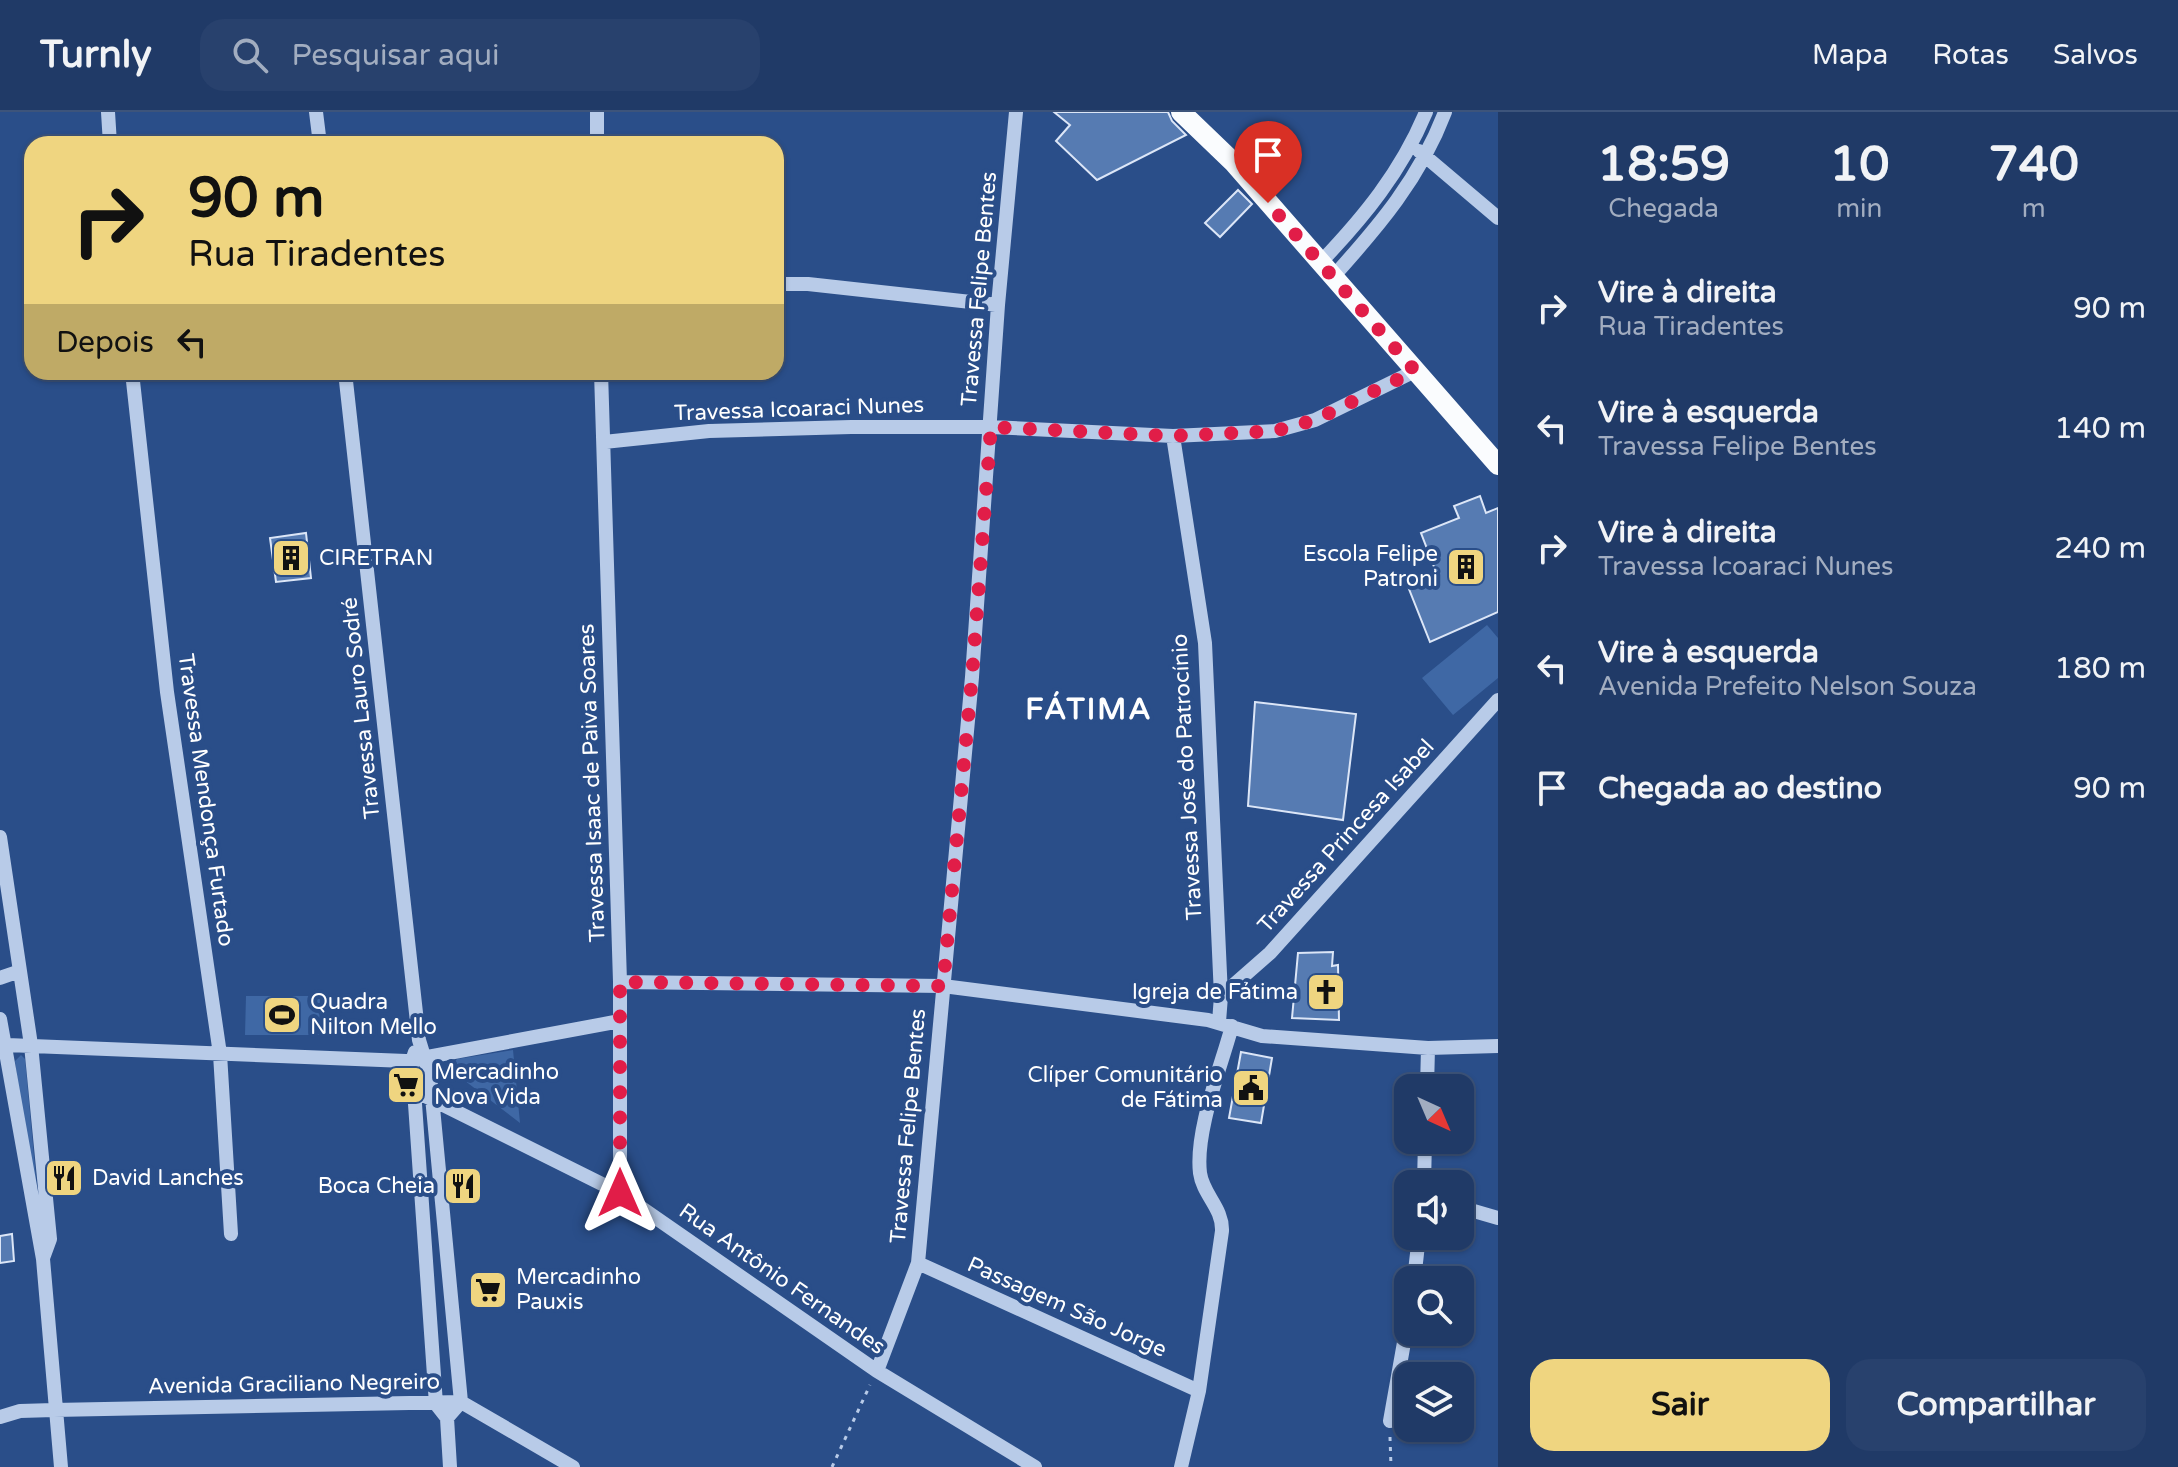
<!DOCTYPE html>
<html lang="pt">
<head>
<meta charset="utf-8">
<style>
	:root { --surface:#203a67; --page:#28416d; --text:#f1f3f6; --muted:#a2adc0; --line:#3d547b; --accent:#efd580 }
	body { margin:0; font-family:"Varela Round",sans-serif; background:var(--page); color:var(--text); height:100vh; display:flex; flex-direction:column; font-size:30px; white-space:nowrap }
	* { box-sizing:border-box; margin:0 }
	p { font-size:26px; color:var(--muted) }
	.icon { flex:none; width:44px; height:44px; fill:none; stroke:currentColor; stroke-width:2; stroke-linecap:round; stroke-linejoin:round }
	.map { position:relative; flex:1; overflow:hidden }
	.drawer { display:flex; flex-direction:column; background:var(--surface); width:680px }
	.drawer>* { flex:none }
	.hud { position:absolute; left:24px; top:24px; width:760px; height:244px; border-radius:24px; box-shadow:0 2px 6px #0004,0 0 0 2px var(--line); background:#efd580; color:#111; overflow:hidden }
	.needle { width:52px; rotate:136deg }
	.buttons { position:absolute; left:1394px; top:962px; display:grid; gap:16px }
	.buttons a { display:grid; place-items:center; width:80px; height:80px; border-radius:16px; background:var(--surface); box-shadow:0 2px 6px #0004,0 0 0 2px var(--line); font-size:40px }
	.pin { position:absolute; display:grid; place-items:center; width:68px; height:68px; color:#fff; margin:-82px -34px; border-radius:50% 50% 50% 0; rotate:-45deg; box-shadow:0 0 8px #0007 }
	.pin .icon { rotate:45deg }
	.me { position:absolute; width:88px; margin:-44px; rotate:0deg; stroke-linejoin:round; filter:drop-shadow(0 0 6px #0008) }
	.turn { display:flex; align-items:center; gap:28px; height:168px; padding:0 32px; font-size:36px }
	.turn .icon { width:104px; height:104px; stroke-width:2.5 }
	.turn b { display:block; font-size:56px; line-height:68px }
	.then { display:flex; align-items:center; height:76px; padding:0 32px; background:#0003; gap:16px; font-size:30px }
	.eta { display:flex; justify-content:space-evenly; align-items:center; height:136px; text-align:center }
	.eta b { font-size:48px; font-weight:700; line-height:56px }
	.primary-button { display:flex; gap:16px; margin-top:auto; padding:16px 32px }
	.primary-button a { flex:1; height:92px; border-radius:24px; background:var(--accent); color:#111; font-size:32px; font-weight:700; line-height:92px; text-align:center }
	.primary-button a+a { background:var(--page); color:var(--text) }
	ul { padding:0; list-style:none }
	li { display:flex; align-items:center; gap:24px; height:120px; padding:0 32px }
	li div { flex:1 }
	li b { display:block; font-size:30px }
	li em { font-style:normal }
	header { display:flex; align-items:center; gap:48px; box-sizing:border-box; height:112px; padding:0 40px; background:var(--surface); border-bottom:2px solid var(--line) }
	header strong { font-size:38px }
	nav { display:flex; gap:44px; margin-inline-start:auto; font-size:28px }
	.search { width:560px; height:72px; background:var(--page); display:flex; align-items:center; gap:20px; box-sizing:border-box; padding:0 28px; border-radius:24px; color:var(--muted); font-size:30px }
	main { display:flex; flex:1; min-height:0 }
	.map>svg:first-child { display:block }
	.green { fill:#3f68a5 }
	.building { fill:#567bb2; stroke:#dce6f7; stroke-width:2 }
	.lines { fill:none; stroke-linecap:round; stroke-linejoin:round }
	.path { stroke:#b8cbe8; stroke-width:3; stroke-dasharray:4 6; stroke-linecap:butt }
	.minor { stroke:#b8cbe8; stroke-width:14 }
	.major { stroke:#fafcfe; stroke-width:20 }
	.route { stroke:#e11d48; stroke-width:14; stroke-dasharray:0 25.2 }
	.labels { text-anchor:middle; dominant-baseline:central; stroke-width:8; stroke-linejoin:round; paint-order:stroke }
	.street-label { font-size:22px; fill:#fff; stroke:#2a4e89 }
	.poi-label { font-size:22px; fill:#fff; stroke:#2a4e89; text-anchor:start }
	.district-label { font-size:30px; font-weight:bold; letter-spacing:2px; fill:#fff; stroke:#2a4e89 }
</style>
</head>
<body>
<header>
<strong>Turnly</strong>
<div class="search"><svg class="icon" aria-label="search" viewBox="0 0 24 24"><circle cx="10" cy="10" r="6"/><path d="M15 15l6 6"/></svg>Pesquisar aqui</div>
<nav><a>Mapa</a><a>Rotas</a><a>Salvos</a></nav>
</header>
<main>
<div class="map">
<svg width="1498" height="1355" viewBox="0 0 1498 1355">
	<rect width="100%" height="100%" fill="#2a4e89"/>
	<!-- green -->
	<path class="green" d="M1487 513 1498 526V566L1453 603 1422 566Z
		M246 884H320L319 923H245Z
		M513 938 520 1011 456 962 451 954 457 947Z
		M21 943 25 947 38 1087 33 1089 15 949Z"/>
	<!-- building -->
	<path class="building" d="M1054 0H1168L1172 9 1186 23 1097 68 1056 29 1070 13Z
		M1238 78 1252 92 1220 125 1205 111Z
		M1480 384 1486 401 1498 396V500L1430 530 1407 472 1436 460 1421 421 1459 406 1454 394Z
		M306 421 311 466 276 470 270 426Z
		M1255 590 1356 602 1343 708 1248 694Z
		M1333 840 1332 854 1338 853 1339 908 1292 906 1298 841Z
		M1241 940 1272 946 1261 1011 1229 1006Z
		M12 1122 14 1149 0 1151V1124Z"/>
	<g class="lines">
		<!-- path -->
		<path class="path" d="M1390 1325 1391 1355
			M832 1355 870 1273"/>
		<!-- minor -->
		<path class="minor" d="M108 0 110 32
			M316 0 320 32
			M597 0V32
			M1419 39 1498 106
			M1319 152C1364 105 1401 60 1426 0
			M1332 166C1379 114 1420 66 1445 0
			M776 172H808L998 193
			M132 260 167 580 220 942 231 1122
			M345 260 419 928 430 964 461 1290 447 1306
			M601 260 620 870V1081
			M1173 324 1205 531 1221 884 1219 910
			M604 330 709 319 851 315H991L1173 324 1275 319 1315 308 1415 259
			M0 725 31 933 50 1127 43 1146
			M0 866 20 859
			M620 870 943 874 1208 908 1262 924 1428 936 1498 934
			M1221 884 1270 841 1498 588
			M0 907 43 1147 61 1355
			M7 933 406 949 620 909
			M415 940 412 949 436 1292 447 1306 450 1355
			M1427 976 1428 936
			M415 979 620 1081 877 1259 1035 1355
			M1424 1072 1425 1028
			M1460 1095 1498 1106
			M918 1151 1199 1279
			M1414 1168 1419 1124
			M877 1259 918 1151 972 565 998 193 1016 0
			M0 1305 20 1299 54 1298 461 1290 573 1355
			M1390 1309 1408 1208
			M1181 1355 1199 1279 1222 1119C1223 1096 1203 1083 1200 1061 1195 1019 1221 955 1232 914"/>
		<!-- major -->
		<path class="major" d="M1181 0 1233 50 1498 353"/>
	</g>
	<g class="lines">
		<!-- route -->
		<path class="route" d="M620 1081V870L943 874 972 565 991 315 1173 324 1275 319 1315 308 1415 259 1268 91"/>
	</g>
	<!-- icons -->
	<defs>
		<symbol id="building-square" viewBox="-11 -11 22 22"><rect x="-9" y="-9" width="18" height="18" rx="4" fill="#efd580" stroke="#2a4e89"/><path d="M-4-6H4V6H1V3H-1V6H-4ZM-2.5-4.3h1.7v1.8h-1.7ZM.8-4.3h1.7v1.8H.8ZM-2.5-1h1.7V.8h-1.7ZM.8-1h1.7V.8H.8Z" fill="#111"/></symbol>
		<symbol id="church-square" viewBox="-11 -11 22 22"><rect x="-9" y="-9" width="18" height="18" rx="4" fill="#efd580" stroke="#2a4e89"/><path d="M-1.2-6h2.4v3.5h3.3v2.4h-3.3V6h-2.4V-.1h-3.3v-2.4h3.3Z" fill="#111"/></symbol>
		<symbol id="stadium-square" viewBox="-11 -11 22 22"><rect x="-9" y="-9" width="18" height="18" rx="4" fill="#efd580" stroke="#2a4e89"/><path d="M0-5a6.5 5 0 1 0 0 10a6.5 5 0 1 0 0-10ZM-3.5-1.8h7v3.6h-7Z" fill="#111"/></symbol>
		<symbol id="supermarket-square" viewBox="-11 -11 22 22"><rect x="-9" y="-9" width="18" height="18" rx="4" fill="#efd580" stroke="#2a4e89"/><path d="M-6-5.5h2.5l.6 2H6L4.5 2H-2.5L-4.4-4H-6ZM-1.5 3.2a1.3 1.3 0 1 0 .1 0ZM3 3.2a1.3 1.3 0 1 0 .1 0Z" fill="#111"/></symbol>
		<symbol id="civic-square" viewBox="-11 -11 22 22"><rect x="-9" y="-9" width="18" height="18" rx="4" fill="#efd580" stroke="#2a4e89"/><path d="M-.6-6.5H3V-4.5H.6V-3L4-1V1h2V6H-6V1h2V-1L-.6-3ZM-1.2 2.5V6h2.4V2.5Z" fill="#111"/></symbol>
		<symbol id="restaurant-square" viewBox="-11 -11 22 22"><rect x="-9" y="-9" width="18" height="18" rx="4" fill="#efd580" stroke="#2a4e89"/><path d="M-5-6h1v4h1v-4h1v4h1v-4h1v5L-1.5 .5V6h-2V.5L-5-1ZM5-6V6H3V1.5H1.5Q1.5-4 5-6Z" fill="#111"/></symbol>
	</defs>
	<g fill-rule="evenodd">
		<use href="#building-square" x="269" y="424" width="44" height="44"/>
		<use href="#building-square" x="1444" y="433" width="44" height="44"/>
		<use href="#church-square" x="1304" y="858" width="44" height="44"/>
		<use href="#stadium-square" x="260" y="881" width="44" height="44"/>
		<use href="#supermarket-square" x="384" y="951" width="44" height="44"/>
		<use href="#civic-square" x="1229" y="954" width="44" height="44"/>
		<use href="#restaurant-square" x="42" y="1044" width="44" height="44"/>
		<use href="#restaurant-square" x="441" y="1052" width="44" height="44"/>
		<use href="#supermarket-square" x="466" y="1156" width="44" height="44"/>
	</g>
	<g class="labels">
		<!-- street labels -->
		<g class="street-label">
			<text transform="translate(979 177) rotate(-85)">Travessa Felipe Bentes</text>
			<text transform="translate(799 297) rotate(-2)">Travessa Icoaraci Nunes</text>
			<text transform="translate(361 596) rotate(-96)">Travessa Lauro Sodré</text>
			<text transform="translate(1187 665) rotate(-93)">Travessa José do Patrocínio</text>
			<text transform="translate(592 671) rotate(-92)">Travessa Isaac de Paiva Soares</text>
			<text transform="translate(206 688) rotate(82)">Travessa Mendonça Furtado</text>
			<text transform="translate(1346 724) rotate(-48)">Travessa Princesa Isabel</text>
			<text transform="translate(908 1014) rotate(-85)">Travessa Felipe Bentes</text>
			<text transform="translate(782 1167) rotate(35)">Rua Antônio Fernandes</text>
			<text transform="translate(1067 1195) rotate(24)">Passagem São Jorge</text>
			<text transform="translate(294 1272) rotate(-1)">Avenida Graciliano Negreiro</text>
		</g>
		<!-- poi labels -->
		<g class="poi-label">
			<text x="1438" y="442" text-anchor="end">Escola Felipe<tspan x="1438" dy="25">Patroni</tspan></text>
			<text x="319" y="446">CIRETRAN</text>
			<text x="1298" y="880" text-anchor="end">Igreja de Fátima</text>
			<text x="310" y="890">Quadra<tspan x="310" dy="25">Nilton Mello</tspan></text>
			<text x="434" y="960">Mercadinho<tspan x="434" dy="25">Nova Vida</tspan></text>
			<text x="1223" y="963" text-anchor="end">Clíper Comunitário<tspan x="1223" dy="25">de Fátima</tspan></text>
			<text x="92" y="1066">David Lanches</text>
			<text x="435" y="1074" text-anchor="end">Boca Cheia</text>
			<text x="516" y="1165">Mercadinho<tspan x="516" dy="25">Pauxis</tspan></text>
		</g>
		<!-- district labels -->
		<g class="district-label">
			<text x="1089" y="597">FÁTIMA</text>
		</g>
	</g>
</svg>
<div class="buttons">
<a><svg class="needle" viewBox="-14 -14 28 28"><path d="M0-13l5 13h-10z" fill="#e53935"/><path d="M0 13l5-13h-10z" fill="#a2adc0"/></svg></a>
<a><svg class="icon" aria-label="sound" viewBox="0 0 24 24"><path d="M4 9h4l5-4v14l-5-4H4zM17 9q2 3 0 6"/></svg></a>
<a><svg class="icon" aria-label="search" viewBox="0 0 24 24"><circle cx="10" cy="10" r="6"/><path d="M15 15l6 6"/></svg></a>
<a><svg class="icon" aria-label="layers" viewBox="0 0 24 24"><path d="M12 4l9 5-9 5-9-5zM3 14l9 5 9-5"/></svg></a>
</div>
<div class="pin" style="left:1268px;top:91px;background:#d93025"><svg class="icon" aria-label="arrive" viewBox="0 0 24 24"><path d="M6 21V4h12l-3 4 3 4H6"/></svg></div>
<svg class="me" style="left:620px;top:1081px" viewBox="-20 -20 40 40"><path d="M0-17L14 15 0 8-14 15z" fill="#e11d48" stroke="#fff" stroke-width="4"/></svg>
<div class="hud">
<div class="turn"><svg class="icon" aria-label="right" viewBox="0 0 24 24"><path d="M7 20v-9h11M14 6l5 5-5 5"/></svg><div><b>90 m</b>Rua Tiradentes</div></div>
<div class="then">Depois<svg class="icon" aria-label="left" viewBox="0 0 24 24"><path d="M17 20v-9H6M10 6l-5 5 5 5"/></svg></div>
</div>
</div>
<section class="drawer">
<div class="eta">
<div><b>18:59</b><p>Chegada</p></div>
<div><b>10</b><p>min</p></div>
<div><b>740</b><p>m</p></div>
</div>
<ul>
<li><svg class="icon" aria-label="right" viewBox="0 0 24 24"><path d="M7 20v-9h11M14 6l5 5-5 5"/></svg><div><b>Vire à direita</b><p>Rua Tiradentes</p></div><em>90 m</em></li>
<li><svg class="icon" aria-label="left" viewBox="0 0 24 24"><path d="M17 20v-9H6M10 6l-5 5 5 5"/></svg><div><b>Vire à esquerda</b><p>Travessa Felipe Bentes</p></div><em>140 m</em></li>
<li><svg class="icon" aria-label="right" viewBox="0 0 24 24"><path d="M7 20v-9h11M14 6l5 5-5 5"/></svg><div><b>Vire à direita</b><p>Travessa Icoaraci Nunes</p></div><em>240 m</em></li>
<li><svg class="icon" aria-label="left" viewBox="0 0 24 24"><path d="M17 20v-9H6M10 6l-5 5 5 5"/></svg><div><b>Vire à esquerda</b><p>Avenida Prefeito Nelson Souza</p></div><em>180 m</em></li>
<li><svg class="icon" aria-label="arrive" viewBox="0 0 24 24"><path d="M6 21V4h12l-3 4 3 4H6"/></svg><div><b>Chegada ao destino</b></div><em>90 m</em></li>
</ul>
<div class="primary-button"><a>Sair</a><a>Compartilhar</a></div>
</section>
</main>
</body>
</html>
